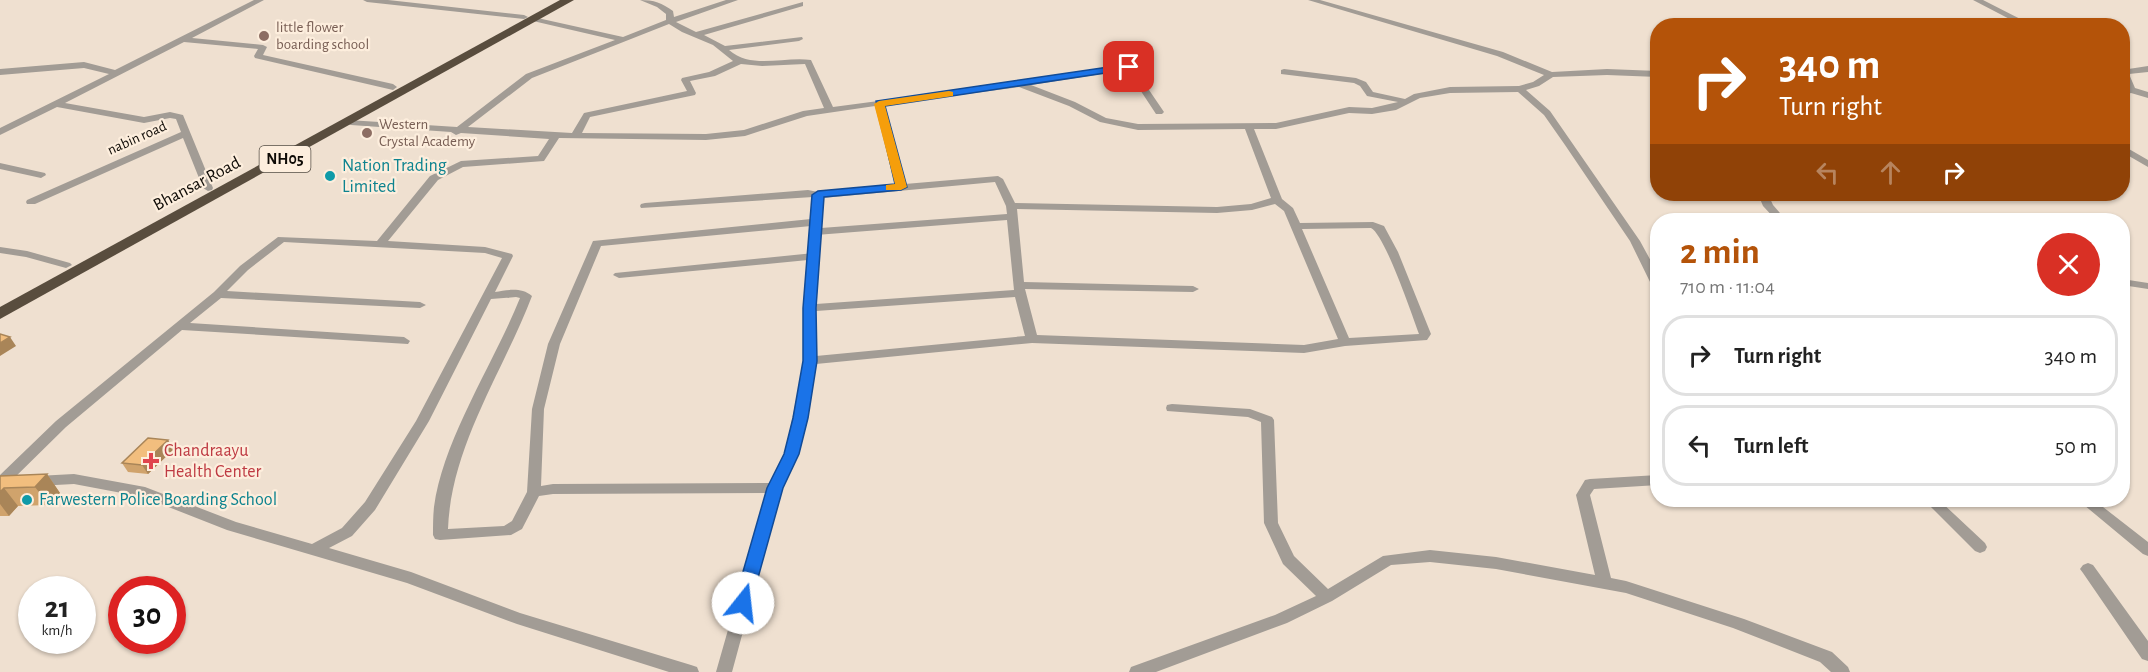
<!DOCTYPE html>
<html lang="en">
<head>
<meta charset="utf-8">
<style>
	:root { --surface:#fff; --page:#f6f6f6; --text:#222; --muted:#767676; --line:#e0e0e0; --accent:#b45309 }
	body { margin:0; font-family:"Alegreya Sans",sans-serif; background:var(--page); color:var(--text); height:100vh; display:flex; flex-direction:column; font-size:22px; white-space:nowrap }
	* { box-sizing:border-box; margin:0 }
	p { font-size:20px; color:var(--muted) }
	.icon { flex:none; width:33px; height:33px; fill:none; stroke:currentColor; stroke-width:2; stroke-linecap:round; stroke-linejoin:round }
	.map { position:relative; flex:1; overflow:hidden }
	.details { position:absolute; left:1650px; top:213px; width:480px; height:294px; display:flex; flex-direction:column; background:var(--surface); border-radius:24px; box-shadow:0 2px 4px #0004 }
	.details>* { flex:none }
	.hud { position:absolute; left:1650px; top:18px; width:480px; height:183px; border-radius:24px; box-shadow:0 2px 4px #0004; background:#b45309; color:#fff; overflow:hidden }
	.speed { position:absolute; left:18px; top:576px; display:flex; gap:12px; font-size:30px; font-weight:700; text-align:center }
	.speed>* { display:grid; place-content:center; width:78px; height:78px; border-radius:50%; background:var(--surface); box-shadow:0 2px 4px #0004; line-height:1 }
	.speed small { font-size:15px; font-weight:400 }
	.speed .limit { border:9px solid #d22; background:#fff; color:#111 }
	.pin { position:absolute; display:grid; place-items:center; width:51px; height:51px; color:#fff; margin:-26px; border-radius:12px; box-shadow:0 3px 9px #0006 }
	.me { position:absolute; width:66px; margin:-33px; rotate:16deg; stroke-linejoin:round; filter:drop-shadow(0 0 4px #0008) }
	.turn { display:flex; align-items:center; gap:21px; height:126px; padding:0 30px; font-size:27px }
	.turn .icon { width:78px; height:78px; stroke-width:2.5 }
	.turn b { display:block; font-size:42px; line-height:51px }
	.lanes { display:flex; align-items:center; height:57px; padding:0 30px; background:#0003; justify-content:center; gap:30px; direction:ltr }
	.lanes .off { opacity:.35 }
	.round { display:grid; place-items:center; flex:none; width:63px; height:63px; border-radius:32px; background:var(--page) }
	.head { display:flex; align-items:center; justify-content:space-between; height:102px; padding:0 30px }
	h1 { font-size:36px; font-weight:700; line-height:45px; color:var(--accent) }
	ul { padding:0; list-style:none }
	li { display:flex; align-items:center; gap:18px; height:81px; margin:0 12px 9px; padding:0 18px; border:3px solid var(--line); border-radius:24px }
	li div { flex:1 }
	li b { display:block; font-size:22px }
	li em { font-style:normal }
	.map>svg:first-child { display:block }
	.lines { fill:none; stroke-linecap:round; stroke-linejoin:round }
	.minor { fill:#a29c95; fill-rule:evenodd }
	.highway { fill:#594d3e; fill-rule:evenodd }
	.wall { fill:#d0a36c }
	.shaded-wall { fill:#a98558 }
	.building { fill:#f2be7e; stroke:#a98558; stroke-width:1.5 }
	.route { fill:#1a73e8; stroke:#114b97; stroke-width:1.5 }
	.slow { fill:#f59e0b }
	.education-dot { fill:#8d6e63; stroke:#fdeedd; stroke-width:2 }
	.culture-dot { fill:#0f9aa8; stroke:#fdeedd; stroke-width:2 }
	.health-dot { fill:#e0444e; stroke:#fdeedd; stroke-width:2 }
	.labels { text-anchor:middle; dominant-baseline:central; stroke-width:4.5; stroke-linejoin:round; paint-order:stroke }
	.far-education-label { font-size:15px; fill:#785e54; stroke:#fdeedd; text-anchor:start }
	.far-street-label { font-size:15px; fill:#0f0b06; stroke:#fdeedd }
	.shield { fill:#fdeedd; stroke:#564f46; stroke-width:1.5 }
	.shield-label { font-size:16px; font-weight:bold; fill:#0f0b06 }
	.culture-label { font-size:18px; fill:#0d838f; stroke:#fdeedd; text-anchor:start }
	.street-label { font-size:18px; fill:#0f0b06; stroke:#fdeedd }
	.health-label { font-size:18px; fill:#be3a42; stroke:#fdeedd; text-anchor:start }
</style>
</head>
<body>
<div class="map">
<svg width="2148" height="672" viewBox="0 0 2148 672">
	<rect width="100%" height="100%" fill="#efe0d0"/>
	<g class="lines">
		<!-- minor -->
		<path class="minor" d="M254 0H264L192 38 263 45 267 47 263 55 393 84 397 87 393 90 255 58 254 56 258 49 184 42 65 103 144 117 170 112 183 115 213 188 212 190 208 191 203 188 183 138 35 204H27L26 202 27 200 181 132 176 119 170 118 144 123 57 107 0 135V128L109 74 84 68 0 75V69L84 62 115 70Z
			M363 0H388L524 15 528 17 524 19 367 2Z
			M640 0C654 0 662 3 673 11L674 17 726 0H738L676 22 696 32 803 2V6L704 35 725 46 802 37 803 39 799 41 729 50C752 70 784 56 811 60L833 107 1021 82 1129 64 1132 65 1164 112 1162 114H1156L1127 70 1031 85 1075 102 1106 118 1138 124 1276 123 1349 107 1372 108 1398 102 1367 96 1360 86 1354 83 1281 74V70L1284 69 1356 78 1366 82 1373 92 1405 99 1414 94 1450 87 1519 86 1533 82 1544 75 1497 56 1308 0H1320L1503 52 1552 72 1607 69 1658 71V77L1607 75 1553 77 1539 86 1526 90 1550 111 1640 241 1658 274V289L1652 286 1630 241 1565 145 1544 115 1518 92 1450 93 1420 98 1396 110 1372 114 1349 113 1276 129H1254L1282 199 1293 208 1300 223 1373 222 1384 226 1398 252 1431 334 1427 340 1345 346 1304 353 1032 343 816 364 799 454 782 488 732 672H716L767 493 553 494 539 496 522 529 511 535 440 540 435 539 433 535C433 526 433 516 434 507 443 439 494 363 520 298L516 297 491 299 429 421 375 510 352 536 329 548 411 572 520 613 691 665 697 667 699 672H669L517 624 407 583 227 530 143 497 74 484 37 486 32 484 30 481 32 478 37 476 74 474 145 487 236 522 312 544 342 528 365 502 416 421 502 258 485 253 284 242 248 270 227 291 420 302 426 305 420 308 221 298 190 323 404 337 410 341 408 344 182 330 66 427 5 487 0 488V475L56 421 214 292 240 266 278 237 377 241 430 176 461 161 538 156 549 139 461 133 456 135 451 132 351 125 348 124V120L457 127 526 74 615 40 533 21V17L623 37 666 20V14L657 7ZM669 24 682 32 713 45 733 61 709 72 682 78 681 80 687 91 584 113 572 133 468 127 532 78ZM741 64 762 66 805 64 824 108 803 111 744 130 706 134 582 133 590 117 695 95 696 93 690 81 715 76ZM1019 87 1069 106 1100 122 1138 130 1245 129 1271 198 1251 204 1217 207 1015 203 1003 179 998 176 905 184 884 105ZM875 106 895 185 818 192 808 190 645 203 641 204 640 206 641 208 813 197 811 219 593 241 548 344 532 409 527 492 512 521 504 526 448 529C451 446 503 372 532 296 521 287 508 290 495 292L513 256 512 254 485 247 388 241 438 180 463 167 544 161 559 138 706 140 745 136 807 116ZM995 182 1006 206 1007 214 821 228 823 198ZM1275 204 1284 211 1338 339 1304 345 1037 335 1025 289 1193 292 1199 289 1193 286 1024 282 1017 209 1217 213 1252 210ZM1007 220 1014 290 816 304 819 256 814 253 615 273 613 275 619 278 808 260 804 308V361L785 454 771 483 553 484 541 486 544 409 560 344 601 246 811 226V232L816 235ZM1371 228C1385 235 1412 315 1419 334L1349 338 1302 229ZM1015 297 1025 336 816 356V311Z
			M1973 0H1983L2034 26H2023Z
			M2148 66V72L2129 74 2135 88 2148 92V98L2131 93 2122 96V90L2126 89 2122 79V70Z
			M2122 145 2148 160V167L2122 152Z
			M0 163 45 173 46 175 41 178 0 169Z
			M1758 194H1768L1773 205 1786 220H1776L1763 206Z
			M0 247 27 251 70 263 72 265 66 268 26 257 0 253Z
			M2122 279 2148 283V289L2122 285Z
			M1172 404 1250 409 1272 417 1274 420 1278 523 1294 556 1328 589 1383 556 1430 550 1496 557 1595 575 1576 495 1585 480 1590 479 1658 475V485L1594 489 1590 495 1611 578 1626 581 1744 619 1832 652 1848 667 1850 672H1831L1820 662 1733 628 1626 593 1496 569 1430 562 1391 565 1332 601 1287 623 1156 672H1129L1131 667 1275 615 1316 596 1283 564 1264 523 1261 422 1248 417 1167 411 1166 408 1167 405Z
			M1924 500H1939L1985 543 1987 547 1985 551 1980 553 1975 551Z
			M2078 500H2094L2148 542V556L2143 554Z
			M2088 563 2093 565 2148 641V661L2142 659 2083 573 2080 569 2083 565Z"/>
		<!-- highway -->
		<path class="highway" d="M560 0H574L0 319V307Z"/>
	</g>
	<!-- wall -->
	<path class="wall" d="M174 449 148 474 128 472 122 463Z
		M47 474 60 493 49 505 18 506 9 516H0V476Z"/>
	<!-- shaded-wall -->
	<path class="shaded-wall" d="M10 337 16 346 0 356V343Z
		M168 440 174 449 148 474 142 465Z
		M47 474 60 493 49 505 35 487Z
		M4 488 18 506 9 516 0 504V492Z"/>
	<!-- building -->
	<path class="building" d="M0 334 10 337 0 343Z
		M148 438 168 440 142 465 122 463Z
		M47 474 35 487 4 488 0 492V476Z"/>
	<!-- route -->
	<path class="route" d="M1129 64 1134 67 1132 69 885 106 907 187 901 190 824 197 816 308 817 361 808 418 799 454 783 488 751 603 749 608H736L734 603 767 488 784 454 793 418 803 361V308L812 195 818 191 895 184 876 101Z"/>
	<!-- slow -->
	<path class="slow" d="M949 91 953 92V96L885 106 907 187 901 190H886V185L895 184 874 104 879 101Z"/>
	<!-- markers -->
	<g class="education-dot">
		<circle cx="264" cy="36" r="6"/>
		<circle cx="367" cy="133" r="6"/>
	</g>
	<g class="culture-dot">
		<circle cx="330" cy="176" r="6"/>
		<circle cx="27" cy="500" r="6"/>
	</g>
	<path class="health-dot" d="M148 452h6v6h6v6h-6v6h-6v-6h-6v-6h6z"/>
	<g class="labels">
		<!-- far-education labels -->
		<g class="far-education-label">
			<text x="276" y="27">little flower<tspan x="276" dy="17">boarding school</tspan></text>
			<text x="379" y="124">Western<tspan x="379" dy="17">Crystal Academy</tspan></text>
		</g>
		<!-- far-street labels -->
		<g class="far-street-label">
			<text transform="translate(137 138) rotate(-24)">nabin road</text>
		</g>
		<!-- shield labels -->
		<rect class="shield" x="259.5" y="146" width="51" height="26" rx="4.5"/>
		<g class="shield-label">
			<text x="285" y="159">NH05</text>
		</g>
		<!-- culture labels -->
		<g class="culture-label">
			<text x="342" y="166">Nation Trading<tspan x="342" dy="21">Limited</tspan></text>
			<text x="39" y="500">Farwestern Police Boarding School</text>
		</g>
		<!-- street labels -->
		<g class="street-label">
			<text transform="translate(197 184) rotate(-28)">Bhansar Road</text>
		</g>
		<!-- health labels -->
		<g class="health-label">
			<text x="164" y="451">Chandraayu<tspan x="164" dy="21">Health Center</tspan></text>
		</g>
	</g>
</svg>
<div class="speed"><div>21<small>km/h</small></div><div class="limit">30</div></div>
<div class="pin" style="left:1129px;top:67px;background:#d93025"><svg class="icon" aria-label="arrive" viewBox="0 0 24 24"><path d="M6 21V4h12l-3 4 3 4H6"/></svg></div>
<svg class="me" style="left:743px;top:603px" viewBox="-20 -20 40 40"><circle r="19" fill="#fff"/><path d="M0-13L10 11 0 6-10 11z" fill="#1a73e8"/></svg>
<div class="hud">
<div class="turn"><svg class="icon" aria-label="right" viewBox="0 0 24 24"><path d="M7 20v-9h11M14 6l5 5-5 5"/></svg><div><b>340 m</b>Turn right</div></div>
<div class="lanes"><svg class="icon off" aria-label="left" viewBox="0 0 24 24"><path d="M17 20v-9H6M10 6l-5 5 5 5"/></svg><svg class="icon off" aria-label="ahead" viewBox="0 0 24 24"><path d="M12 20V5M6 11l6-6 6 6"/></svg><svg class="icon" aria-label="right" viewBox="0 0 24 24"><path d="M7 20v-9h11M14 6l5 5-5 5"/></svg></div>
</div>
<section class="details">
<div class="head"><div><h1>2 min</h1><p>710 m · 11:04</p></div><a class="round" style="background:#d93025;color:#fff"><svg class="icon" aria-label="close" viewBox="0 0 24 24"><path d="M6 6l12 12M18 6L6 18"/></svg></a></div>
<ul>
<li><svg class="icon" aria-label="right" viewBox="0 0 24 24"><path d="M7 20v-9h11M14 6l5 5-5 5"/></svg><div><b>Turn right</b></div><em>340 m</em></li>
<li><svg class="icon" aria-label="left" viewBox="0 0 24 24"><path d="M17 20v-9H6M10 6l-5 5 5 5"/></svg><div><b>Turn left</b></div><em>50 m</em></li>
</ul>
</section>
</div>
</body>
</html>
